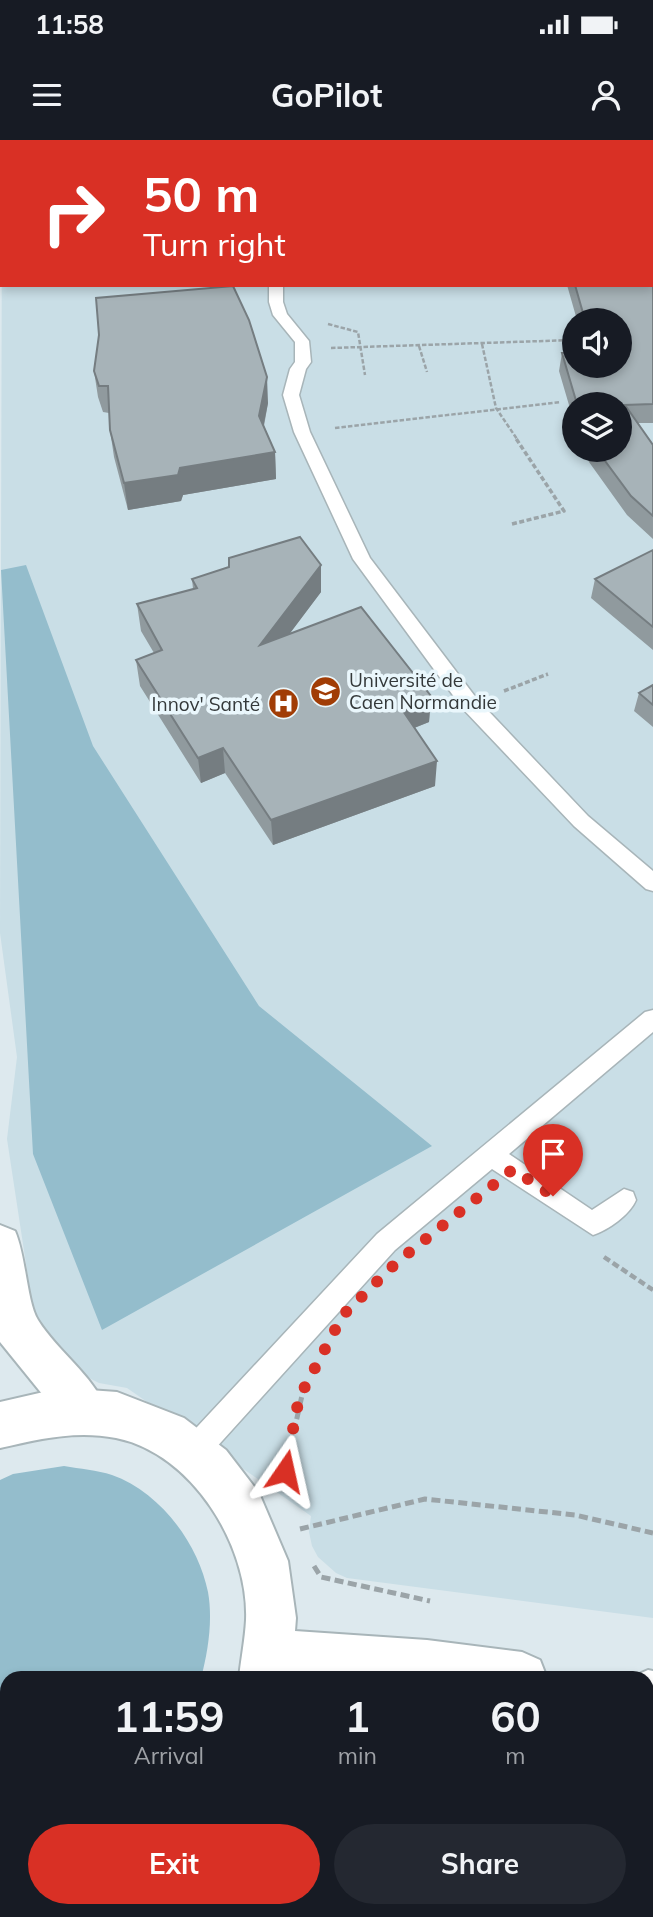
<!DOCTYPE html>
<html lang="en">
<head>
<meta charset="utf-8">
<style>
	:root { --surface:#171b24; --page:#242831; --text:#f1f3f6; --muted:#9ea1a6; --accent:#d93025 }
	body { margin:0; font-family:Mulish,sans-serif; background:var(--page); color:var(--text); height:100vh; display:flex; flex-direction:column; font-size:26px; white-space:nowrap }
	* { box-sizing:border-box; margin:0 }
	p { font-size:23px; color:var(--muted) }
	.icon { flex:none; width:38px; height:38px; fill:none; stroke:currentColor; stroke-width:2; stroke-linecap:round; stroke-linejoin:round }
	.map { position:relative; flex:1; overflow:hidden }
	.sheet { position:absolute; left:0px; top:1531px; width:654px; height:247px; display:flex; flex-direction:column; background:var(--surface); border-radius:21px 21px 0 0; box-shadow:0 4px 10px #0003 }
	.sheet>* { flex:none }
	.hud { position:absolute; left:0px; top:0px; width:654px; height:147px; box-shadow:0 4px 10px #0003; background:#d93025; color:#fff; overflow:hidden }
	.buttons { position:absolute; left:562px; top:168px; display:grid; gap:14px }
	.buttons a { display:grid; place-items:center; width:70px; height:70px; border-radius:50%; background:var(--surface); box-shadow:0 4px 10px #0003; font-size:35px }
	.pin { position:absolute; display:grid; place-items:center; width:60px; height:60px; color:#fff; margin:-72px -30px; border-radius:50% 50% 50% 0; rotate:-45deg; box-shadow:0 0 7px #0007 }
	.pin .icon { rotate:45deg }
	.me { position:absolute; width:77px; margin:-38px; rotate:11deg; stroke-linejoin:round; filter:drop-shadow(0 0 5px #0008) }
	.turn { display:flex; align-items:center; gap:24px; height:147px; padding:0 28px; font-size:32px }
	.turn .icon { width:91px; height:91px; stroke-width:2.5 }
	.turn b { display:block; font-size:49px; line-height:60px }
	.eta { display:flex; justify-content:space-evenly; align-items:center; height:119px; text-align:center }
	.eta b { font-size:42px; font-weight:700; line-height:49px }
	.cta { display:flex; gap:14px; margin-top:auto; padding:14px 28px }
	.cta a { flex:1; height:80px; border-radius:42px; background:var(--accent); color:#fff; font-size:28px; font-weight:700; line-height:80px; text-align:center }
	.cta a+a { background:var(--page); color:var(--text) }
	.status { display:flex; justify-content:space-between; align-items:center; height:49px; padding:0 35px; background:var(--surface); direction:ltr }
	.status svg { height:19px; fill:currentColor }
	header { display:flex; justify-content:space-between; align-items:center; height:91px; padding:0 28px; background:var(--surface); font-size:32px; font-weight:700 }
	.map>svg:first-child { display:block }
	.built { fill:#c9dee6; fill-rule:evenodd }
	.green { fill:#94bdcc }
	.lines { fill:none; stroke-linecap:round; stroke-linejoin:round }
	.service-casing { stroke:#a8b5b9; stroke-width:3 }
	.minor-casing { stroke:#a8b5b9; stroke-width:4 }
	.secondary-casing { stroke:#a8b5b9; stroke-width:4 }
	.path-far3 { stroke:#9ba4a8; stroke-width:2.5; stroke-dasharray:4.5 2; stroke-linecap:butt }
	.path-far2 { stroke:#9ba4a8; stroke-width:3.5; stroke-dasharray:5 2.5; stroke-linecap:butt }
	.path-far1 { stroke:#9ba4a8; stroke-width:4.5; stroke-dasharray:7 3.5; stroke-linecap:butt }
	.path { stroke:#9ba4a8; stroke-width:5; stroke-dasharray:9 4.5; stroke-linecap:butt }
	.service { fill:#fff; fill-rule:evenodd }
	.minor { fill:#fff; fill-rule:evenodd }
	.secondary { fill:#fff; fill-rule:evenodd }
	.wall { fill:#909a9e }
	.shaded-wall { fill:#757d81 }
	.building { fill:#a7b3b8; stroke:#757d81; stroke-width:2 }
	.route { stroke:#d93025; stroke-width:12; stroke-dasharray:0 21.6 }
	.labels { text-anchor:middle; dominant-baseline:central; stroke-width:7; stroke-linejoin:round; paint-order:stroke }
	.poi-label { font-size:19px; fill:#34393a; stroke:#eaf7fc; text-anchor:start }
</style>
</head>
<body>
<div class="status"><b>11:58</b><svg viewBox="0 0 49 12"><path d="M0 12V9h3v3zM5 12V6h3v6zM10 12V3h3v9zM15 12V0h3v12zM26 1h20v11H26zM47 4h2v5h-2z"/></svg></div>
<header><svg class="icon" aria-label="menu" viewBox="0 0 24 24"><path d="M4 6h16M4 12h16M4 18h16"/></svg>GoPilot<svg class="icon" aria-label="person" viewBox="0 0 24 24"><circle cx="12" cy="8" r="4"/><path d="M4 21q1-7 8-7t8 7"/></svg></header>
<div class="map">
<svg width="653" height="1777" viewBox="0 0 653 1777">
	<rect width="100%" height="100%" fill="#dde9ee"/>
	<!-- built -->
	<path class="built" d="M29 0H653V1478L347 1438 336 1433 318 1417 312 1406 309 1392 311 1376 127 1248 99 1243 71 1229 45 1198 32 1163 7 999 17 917 0 793 2 52V145H653V2ZM574 180H620V226H574ZM574 264H620V310H574Z"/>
	<!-- green -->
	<path class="green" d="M26 425 93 606 259 866 432 1006 102 1190 33 1014 1 430Z
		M64 1326C80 1329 97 1330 112 1335 160 1352 198 1403 208 1452 213 1480 208 1512 201 1538H7V1684L0 1683V1340L13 1334Z
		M648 1668H653V1777H274L277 1771H648Z"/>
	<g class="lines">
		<defs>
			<path id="service" d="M306 0H318L305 2Z
				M269 145H283V162L287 174 309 201 311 222 306 229 299 255 310 292 370 418 477 559 588 676 653 731V751L646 749 574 686 463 569 353 419 294 292 283 255 290 229 295 222V202L273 175 269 162Z
				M653 870V892L509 1014 592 1070 624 1049 633 1052 636 1060C630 1075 608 1090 593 1095L492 1029 395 1110 204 1321 194 1325 184 1321 180 1311 184 1301 377 1094 645 872Z"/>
			<path id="minor" d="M18 0H40L17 2Z
				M2 45V62L0 63V46Z
				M0 1085 15 1091C26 1116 27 1163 38 1180 58 1212 92 1234 107 1270L100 1286 84 1293 68 1286 0 1202Z
				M128 1771H184L183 1777H127Z"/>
			<path id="secondary" d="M61 1248 117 1252 184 1278 226 1310 259 1353 288 1421 296 1478 295 1491 427 1500 522 1512 540 1520 547 1538H239C241 1519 245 1499 246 1480 249 1406 192 1313 116 1298 76 1290 39 1299 0 1308V1262Z
				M648 1530 653 1531V1583L648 1582V1538H630Z
				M0 1719H7V1771H16L0 1775Z"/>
		</defs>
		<!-- service casing -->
		<use href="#service" class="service-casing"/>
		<!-- minor casing -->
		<use href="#minor" class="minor-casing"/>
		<!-- secondary casing -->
		<use href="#secondary" class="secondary-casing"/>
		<!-- path-far3 -->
		<path class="path-far3" d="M328 184 358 192 365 235
			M482 204 496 268 517 299
			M419 206 427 232
			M331 208 574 200
			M335 288 561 262"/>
		<!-- path-far2 -->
		<path class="path-far2" d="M512 384 564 371 515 297
			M504 551 548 534"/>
		<!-- path-far1 -->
		<path class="path-far1" d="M604 1117 653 1150"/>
		<!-- path -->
		<path class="path" d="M282 1345 303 1251
			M300 1389 425 1359 575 1375 653 1393
			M314 1426 321 1437 430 1461"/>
		<!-- service -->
		<use href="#service" class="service"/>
		<!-- minor -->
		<use href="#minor" class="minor"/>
		<!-- secondary -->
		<use href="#secondary" class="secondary"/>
	</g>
	<!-- wall -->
	<path class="wall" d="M615 0H653V283H638L653 305V399L627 375 589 322 584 310H620V264H574V282L559 231 562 213 620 226V180H577L567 145H653V2H617Z
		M94 231 268 263 264 286 275 312 276 339 183 355 181 361 128 370 114 317 110 290 109 273 103 272 98 257Z
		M653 410V510L591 458 595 439Z
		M321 425V452L289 494 431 556 429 582 414 588 435 646 273 705 225 633 201 643 140 546 136 520 154 513 141 491 137 464 193 449 192 439Z
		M653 545V587L634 571 639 553Z"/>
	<!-- shaded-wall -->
	<path class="shaded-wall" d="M267 237 268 263 260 303 259 276Z
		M275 312 276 339 183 355 181 361 128 370 124 343 180 328Z
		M321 425V452L261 532 260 505Z
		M431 556 429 582 399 594 401 568Z
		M223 608 225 633 201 643 198 618Z
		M437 621 435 646 273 705 271 680Z"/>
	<!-- building -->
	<path class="building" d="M640 0H653V264L625 265 653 305V376L631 356 597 310H620V264H577L562 213 574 212V226H620V180H585L575 145H653V2H642Z
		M233 146 249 180 267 237 259 276 275 312 180 328 178 335 124 343 110 290 108 246H99L94 231 99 195 96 158Z
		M300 397 321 425 260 505 361 467 431 556 401 568 437 621 271 680 223 608 198 618 136 520 162 510 137 464 197 448 192 439 229 427V418Z
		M653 410V487L595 439Z
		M653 545V565L639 553Z"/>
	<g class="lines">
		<!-- route -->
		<path class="route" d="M285 1331 299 1258 343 1175 396 1123 513 1029 553 1056"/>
	</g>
	<!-- icons -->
	<defs>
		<symbol id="university-disc" viewBox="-11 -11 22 22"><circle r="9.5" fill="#a13d06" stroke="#eaf7fc"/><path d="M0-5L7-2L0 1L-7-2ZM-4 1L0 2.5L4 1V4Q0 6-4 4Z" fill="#fff"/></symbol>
		<symbol id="hospital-disc" viewBox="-11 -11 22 22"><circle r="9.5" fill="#a13d06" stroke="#eaf7fc"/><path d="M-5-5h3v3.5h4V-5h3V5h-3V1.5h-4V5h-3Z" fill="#fff"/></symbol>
	</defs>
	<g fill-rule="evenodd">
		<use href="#university-disc" x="308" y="534" width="35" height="35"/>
		<use href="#hospital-disc" x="266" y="546" width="35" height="35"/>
	</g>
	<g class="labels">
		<!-- poi labels -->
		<g class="poi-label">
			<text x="349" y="540">Université de<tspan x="349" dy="22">Caen Normandie</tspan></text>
			<text x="260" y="564" text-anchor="end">Innov' Santé</text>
		</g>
	</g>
</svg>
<div class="buttons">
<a><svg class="icon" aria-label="sound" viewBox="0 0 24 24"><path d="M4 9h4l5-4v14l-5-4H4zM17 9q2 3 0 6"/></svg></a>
<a><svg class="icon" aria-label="layers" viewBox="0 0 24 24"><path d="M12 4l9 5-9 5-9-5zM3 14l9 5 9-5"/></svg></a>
</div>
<div class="pin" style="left:553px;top:1056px;background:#d93025"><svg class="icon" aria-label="arrive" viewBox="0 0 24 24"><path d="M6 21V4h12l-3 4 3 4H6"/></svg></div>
<svg class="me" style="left:285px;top:1331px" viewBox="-20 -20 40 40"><path d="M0-17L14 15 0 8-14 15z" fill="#d93025" stroke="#fff" stroke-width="4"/></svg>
<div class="hud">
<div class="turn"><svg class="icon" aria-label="right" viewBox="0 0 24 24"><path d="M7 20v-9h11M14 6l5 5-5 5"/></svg><div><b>50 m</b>Turn right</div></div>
</div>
<section class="sheet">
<div class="eta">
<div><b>11:59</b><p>Arrival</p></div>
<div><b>1</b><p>min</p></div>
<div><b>60</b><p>m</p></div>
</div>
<div class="cta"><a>Exit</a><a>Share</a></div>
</section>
</div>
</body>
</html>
